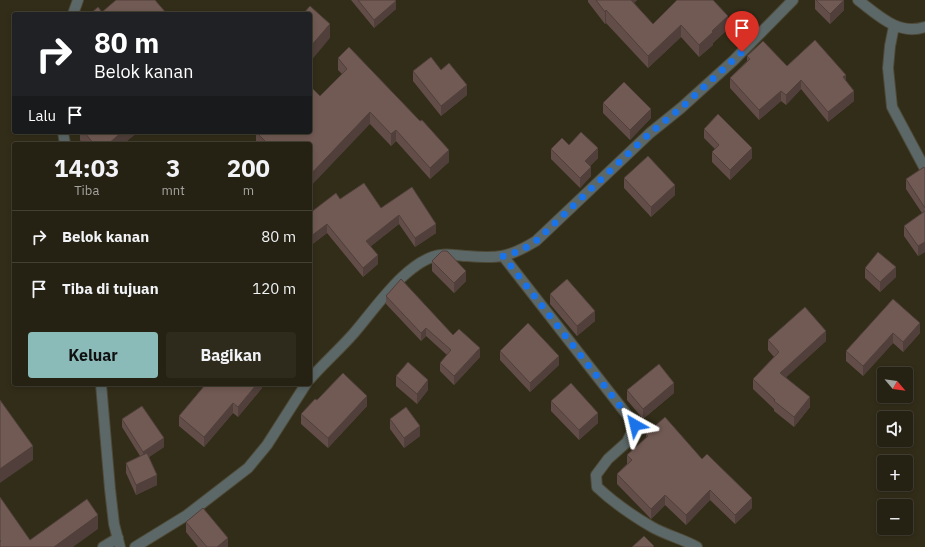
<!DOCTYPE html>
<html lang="id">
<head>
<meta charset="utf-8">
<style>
	:root { --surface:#262213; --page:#2e2a1c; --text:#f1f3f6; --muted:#a4a4a0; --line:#423f33; --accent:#8bbbb9 }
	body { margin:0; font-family:"IBM Plex Sans",sans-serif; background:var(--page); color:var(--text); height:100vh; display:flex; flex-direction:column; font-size:15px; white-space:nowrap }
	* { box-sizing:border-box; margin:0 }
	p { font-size:13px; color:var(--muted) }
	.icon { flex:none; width:22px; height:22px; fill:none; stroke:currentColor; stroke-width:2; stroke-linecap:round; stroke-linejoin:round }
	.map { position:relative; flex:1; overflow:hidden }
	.details { position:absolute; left:12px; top:142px; width:300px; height:244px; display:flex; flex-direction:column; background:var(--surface); border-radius:4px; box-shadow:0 2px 6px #0003,0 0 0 1px var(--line) }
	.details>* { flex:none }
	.banner { position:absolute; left:12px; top:12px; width:300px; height:122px; border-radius:4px; box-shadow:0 2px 6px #0003,0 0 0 1px var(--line); background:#202124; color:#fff; overflow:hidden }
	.needle { width:26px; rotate:119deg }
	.fabs { position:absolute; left:877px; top:367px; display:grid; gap:8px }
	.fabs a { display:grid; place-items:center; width:36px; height:36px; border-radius:4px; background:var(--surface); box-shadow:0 2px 6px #0003,0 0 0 1px var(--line); font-size:20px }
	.pin { position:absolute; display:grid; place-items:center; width:34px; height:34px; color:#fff; margin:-41px -17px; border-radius:50% 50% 50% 0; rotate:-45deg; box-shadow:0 0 4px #0007 }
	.pin .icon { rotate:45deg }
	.me { position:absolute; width:44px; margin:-22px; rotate:323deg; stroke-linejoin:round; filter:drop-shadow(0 0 3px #0008) }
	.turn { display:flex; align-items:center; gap:14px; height:84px; padding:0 16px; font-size:18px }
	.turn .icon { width:52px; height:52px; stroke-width:2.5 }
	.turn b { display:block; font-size:28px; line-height:34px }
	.then { display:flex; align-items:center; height:38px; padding:0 16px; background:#0003; gap:8px; font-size:15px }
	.eta { display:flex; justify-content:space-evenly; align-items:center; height:68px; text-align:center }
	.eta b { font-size:24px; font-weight:700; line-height:28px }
	.button { display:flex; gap:8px; margin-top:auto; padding:8px 16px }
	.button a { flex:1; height:46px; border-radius:4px; background:var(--accent); color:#111; font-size:16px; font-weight:700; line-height:46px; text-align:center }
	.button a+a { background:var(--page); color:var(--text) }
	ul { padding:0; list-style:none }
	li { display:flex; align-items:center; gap:12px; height:52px; padding:0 16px; border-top:1px solid var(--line) }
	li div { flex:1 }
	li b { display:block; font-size:15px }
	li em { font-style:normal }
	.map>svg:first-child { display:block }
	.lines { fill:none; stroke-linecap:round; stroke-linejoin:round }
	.minor-casing { stroke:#4e4937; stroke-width:12 }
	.tertiary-casing { stroke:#4e4937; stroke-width:12 }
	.minor { stroke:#5c6868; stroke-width:10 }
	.tertiary { stroke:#5c6868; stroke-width:10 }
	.wall { fill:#624d48 }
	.shaded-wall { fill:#503f3b }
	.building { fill:#725a54; stroke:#503f3b }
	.route { stroke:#1a73e8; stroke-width:7; stroke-dasharray:0 12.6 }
</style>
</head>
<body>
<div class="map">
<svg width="925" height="547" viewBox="0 0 925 547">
	<rect width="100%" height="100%" fill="#322d19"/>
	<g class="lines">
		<defs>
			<path id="minor" d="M858 0C878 15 898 36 925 27
				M894 26 890 46 888 68 892 107 925 169
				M503 256 635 425 627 442 608 459 596 475 597 487C613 502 633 516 652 527 666 535 683 539 697 547
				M310 379C324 363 340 349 354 333 375 309 407 260 440 255 448 253 459 256 467 256 498 259 510 257 536 241L650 133 681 108 733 61 793 0
				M103 547 118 538
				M135 547 187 515 248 468 267 445 306 384"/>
			<path id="tertiary" d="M73 14 78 0
				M63 132 65 144
				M101 384 110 489 114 524 120 547"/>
		</defs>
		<!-- minor casing -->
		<use href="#minor" class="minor-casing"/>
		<!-- tertiary casing -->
		<use href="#tertiary" class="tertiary-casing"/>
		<!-- minor -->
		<use href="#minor" class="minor"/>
		<!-- tertiary -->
		<use href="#tertiary" class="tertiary"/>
	</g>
	<!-- wall -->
	<path class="wall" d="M351 0H395L396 9 374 28Z
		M588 0H637L634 3 653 24 677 0 728 29 713 43V45L699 57 681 37 648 68 606 23 605 24 588 2Z
		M815 0H844V10L830 24 815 9Z
		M747 56 787 66 846 81 854 101 828 122 801 89 786 105 781 101 759 120 730 88V78L747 61Z
		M338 58 449 162 430 179 396 141 391 146 370 124 310 144H257L256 143V132L320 96 342 74 338 70Z
		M441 70 467 95 441 116 413 81V71Z
		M603 103 651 118 630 140 603 113Z
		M704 129 752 158 730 180 712 162V152L715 149 704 138Z
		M80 132H138L123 144H83L80 140Z
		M569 145 598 158 590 166 591 176 580 188 551 159V149Z
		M925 169V252L918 256 904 236V226L922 213 906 189V179Z
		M624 178 675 195 651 217 624 188Z
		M412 187 436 233 415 247 399 224 371 246 378 264 363 277 327 233 310 246 340 199 381 208Z
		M432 261 466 281 454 293 432 271Z
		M865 268 896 277 880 292 865 278Z
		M550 294 595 321 577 336 550 304Z
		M386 296 453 335 480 357 454 385 440 371V363L447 355 426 336 421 341 386 304Z
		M893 299 920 333 903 352 893 343 863 376 846 361V351Z
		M768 340 826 341 786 377 810 407 794 427 774 411V409L753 389V379L774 357 768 350Z
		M500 351 559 365 530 392 500 360Z
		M396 376 428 390 417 404 396 386Z
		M204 384H262V388L238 417 233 413 204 447 179 426V416L204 386Z
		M627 390 674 393 643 419 627 400Z
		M317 400 367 406 328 448 301 424V414Z
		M551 401 598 423 579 440 551 411Z
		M122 419 164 447 149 457 157 485 136 495 126 473V463L140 456 122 427Z
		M390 419 420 436 404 448 390 429Z
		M646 434 702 459 752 508 735 524 710 500 686 525 665 505 651 519 617 484V474L627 464V455L646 438Z
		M186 522 228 547H198L186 532Z"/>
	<!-- shaded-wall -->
	<path class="shaded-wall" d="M627 0H637L627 8Z
		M844 0V10L830 24V14Z
		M396 1V9L374 28V20Z
		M606 10V23L605 24V12Z
		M728 16V29L713 43V45L699 57V45L712 31Z
		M330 24V38L310 62V47Z
		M681 25V37L648 68V56Z
		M846 75V85L843 77Z
		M801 80V89L786 105V95Z
		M467 85V95L441 116V106Z
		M781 91V101L759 120V110Z
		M854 91V101L828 122V112Z
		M651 109V118L630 140V130Z
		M370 112V124L310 187V175Z
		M396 130V141L391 146V134Z
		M122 132H138L123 144H108Z
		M598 148V158L585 171V161Z
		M752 148V158L730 180V170Z
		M449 150V162L430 179V168Z
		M591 167V176L580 188V178Z
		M675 185V195L651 217V207Z
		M399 215V224L366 250V241Z
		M327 224V233L310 246V237Z
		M436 224V233L415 247V238Z
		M925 242V252L918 256V246Z
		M378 255V264L363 277V268Z
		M896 267V277L880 292V282Z
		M466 271V281L454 293V283Z
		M595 311V321L577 336V326Z
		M920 323V333L903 352V342Z
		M426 328V336L421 341V333Z
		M826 331V341L780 383V373Z
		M893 333V343L863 376V366Z
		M480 348V357L454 385V376Z
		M559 356V365L530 392V383Z
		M428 380V390L417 404V394Z
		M674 383V393L643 419V409Z
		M257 384H262V388L238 417V407Z
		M367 396V406L328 448V438Z
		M810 397V407L794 427V417Z
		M233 403V413L204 447V437Z
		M598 413V423L579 440V430Z
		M420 426V436L404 448V438Z
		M164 438V447L143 461V452Z
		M33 446V460L0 483V469Z
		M157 475V485L136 495V485Z
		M710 490V500L686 525V515Z
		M665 495V505L651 519V509Z
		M752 498V508L735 524V515Z
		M98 515V529L73 547H54Z
		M228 538V547H217Z"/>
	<!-- building -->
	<path class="building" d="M116 0H155L167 14H90L98 7 102 12Z
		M358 0H395L396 1 374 20Z
		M596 0H631L653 24 677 0H713L728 16 712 31 713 32 699 45 681 25 648 56 606 10 605 12Z
		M816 0H844L830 14Z
		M310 6 330 24 310 47V14H303Z
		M815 40 846 75 843 77 854 91 828 112 801 80 786 95 781 91 759 110 730 78 750 59 747 56 763 41 787 66Z
		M349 47 420 121 422 120 449 150 430 168 396 130 391 134 370 112 310 175V144H268L256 132H310V86L320 96 347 69 338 58Z
		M431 57 441 70 449 63 467 85 441 106 413 71Z
		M624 82 651 109 630 130 603 103Z
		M718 114 752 148 730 170 712 152 719 145 704 129Z
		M84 132H122L108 144H94Z
		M581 132 598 148 585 161 591 167 580 178 551 149 562 138 569 145Z
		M648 156 675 185 651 207 624 178Z
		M924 167 925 169V208L906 179Z
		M364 183 381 208 412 187 436 224 415 238 399 215 366 241 378 255 363 268 327 224 310 237V213L336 193 340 199Z
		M925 211V242L918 246 904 226Z
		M442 251H447L466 271 454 283 432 261Z
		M878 252 896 267 880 282 865 268Z
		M401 279 453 335 459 329 480 348 454 376 440 363 451 350 426 328 421 333 386 296Z
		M567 279 595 311 577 326 550 294Z
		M893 299 920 323 903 342 893 333 863 366 846 351Z
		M805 307 826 331 780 373 810 397 794 417 774 401 775 400 753 379 779 352 768 340Z
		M528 323 559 356 530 383 500 351Z
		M408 362 428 380 417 394 396 376Z
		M659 364 674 383 643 409 627 390Z
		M343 373 367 396 328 438 301 414 315 399 317 400Z
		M571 383 598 413 579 430 551 401Z
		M206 384H257L238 407 233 403 204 437 179 416Z
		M0 400 33 446 0 469Z
		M142 406 164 438 143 452 122 419Z
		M406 407 420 426 404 438 390 419Z
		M665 417 702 459 707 454 752 498 735 515 710 490 686 515 665 495 651 509 617 474 632 460 627 455 648 436 646 434Z
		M147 453 157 475 136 485 126 463Z
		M0 497 30 540 87 499 98 515 54 547H0V542L1 541H0Z
		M203 508 228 538 217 547H207L186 522Z
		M644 536 654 546 653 547H632Z"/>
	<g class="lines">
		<!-- route -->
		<path class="route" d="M635 425 503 256 520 251 536 241 650 133 681 108 742 52"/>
	</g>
</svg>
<div class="fabs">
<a><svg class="needle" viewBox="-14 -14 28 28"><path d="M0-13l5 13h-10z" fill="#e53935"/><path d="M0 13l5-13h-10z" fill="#a4a4a0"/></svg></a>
<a><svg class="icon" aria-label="sound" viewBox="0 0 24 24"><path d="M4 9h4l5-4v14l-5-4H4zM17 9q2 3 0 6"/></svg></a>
<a>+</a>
<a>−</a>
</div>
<div class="pin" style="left:742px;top:52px;background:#d93025"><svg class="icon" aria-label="arrive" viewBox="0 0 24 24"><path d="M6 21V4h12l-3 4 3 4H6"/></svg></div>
<svg class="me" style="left:635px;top:425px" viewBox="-20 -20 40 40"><path d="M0-17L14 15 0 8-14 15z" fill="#1a73e8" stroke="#fff" stroke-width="4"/></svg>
<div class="banner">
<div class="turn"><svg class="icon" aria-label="right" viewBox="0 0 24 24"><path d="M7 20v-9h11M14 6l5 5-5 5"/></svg><div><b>80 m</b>Belok kanan</div></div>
<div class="then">Lalu<svg class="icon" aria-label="arrive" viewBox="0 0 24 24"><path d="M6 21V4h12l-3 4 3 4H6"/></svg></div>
</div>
<section class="details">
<div class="eta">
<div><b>14:03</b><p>Tiba</p></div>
<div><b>3</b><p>mnt</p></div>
<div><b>200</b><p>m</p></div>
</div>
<ul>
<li><svg class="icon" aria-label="right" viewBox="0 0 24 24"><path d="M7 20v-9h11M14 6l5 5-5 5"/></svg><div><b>Belok kanan</b></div><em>80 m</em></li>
<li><svg class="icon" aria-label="arrive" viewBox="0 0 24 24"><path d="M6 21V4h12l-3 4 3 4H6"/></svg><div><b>Tiba di tujuan</b></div><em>120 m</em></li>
</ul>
<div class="button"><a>Keluar</a><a>Bagikan</a></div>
</section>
</div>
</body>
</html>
